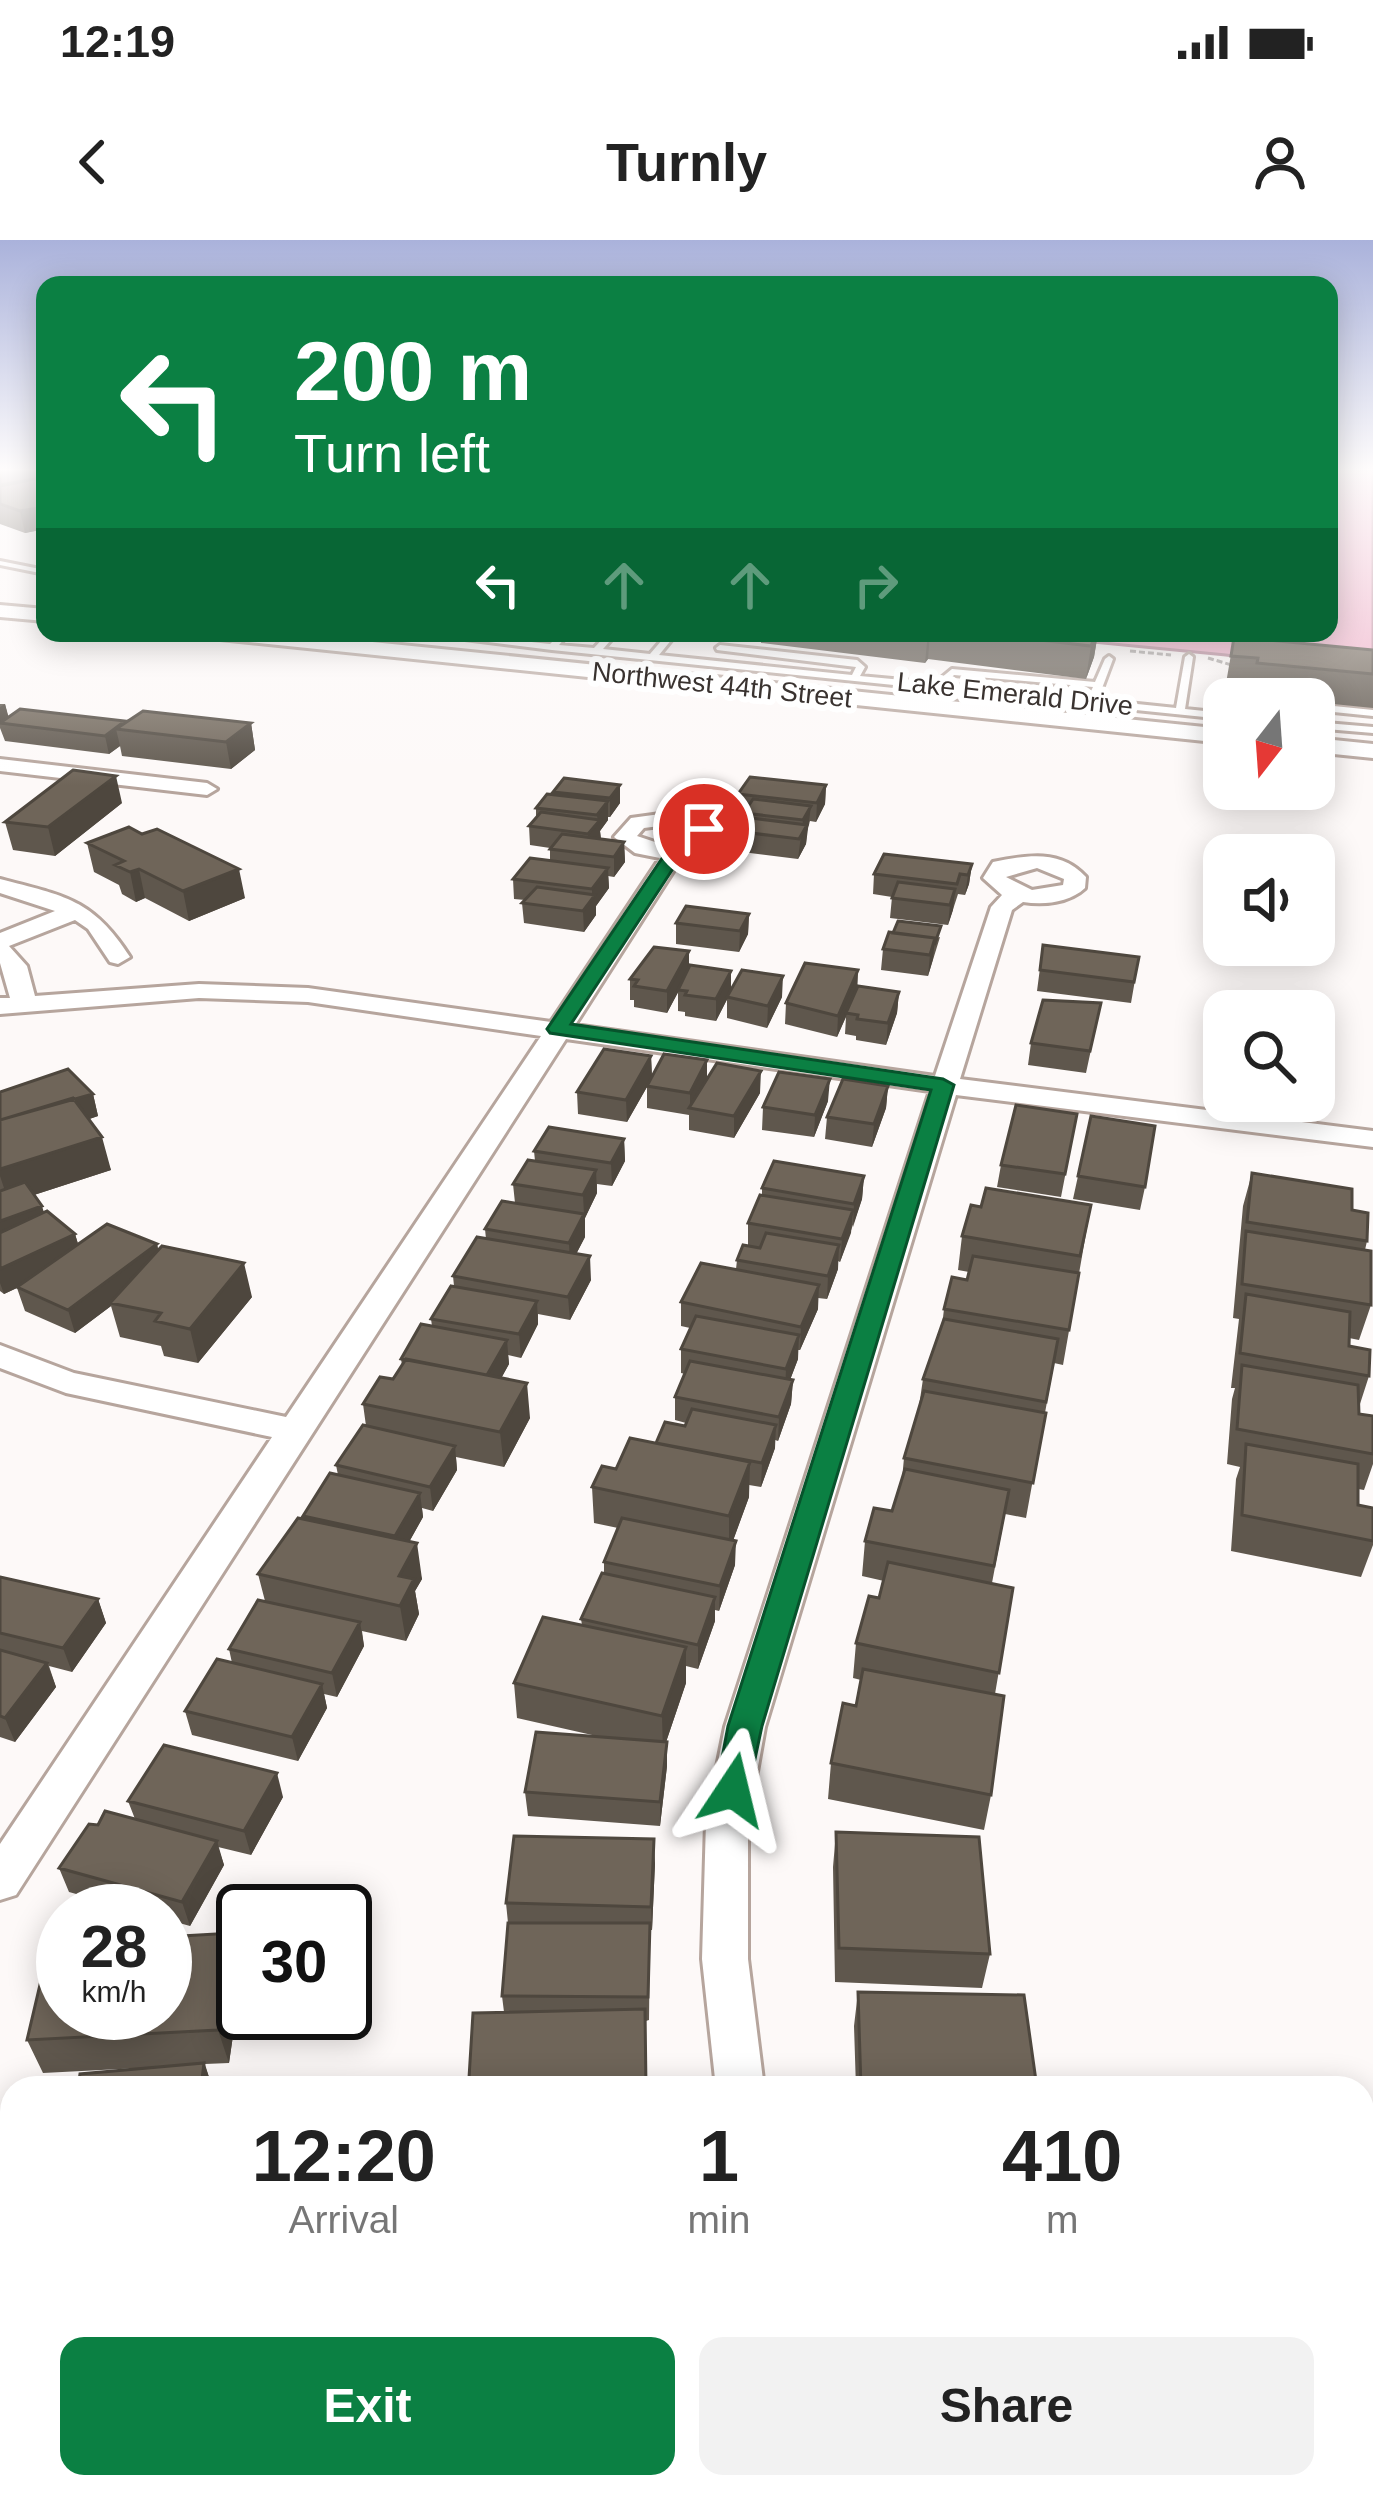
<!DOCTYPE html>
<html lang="en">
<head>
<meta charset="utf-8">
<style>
	:root { --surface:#fff; --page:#f2f2f2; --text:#222; --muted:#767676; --accent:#0b8043 }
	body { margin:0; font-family:Arial,sans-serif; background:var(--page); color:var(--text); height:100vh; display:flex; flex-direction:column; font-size:45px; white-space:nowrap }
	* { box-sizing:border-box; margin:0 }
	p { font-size:39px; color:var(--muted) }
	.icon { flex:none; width:66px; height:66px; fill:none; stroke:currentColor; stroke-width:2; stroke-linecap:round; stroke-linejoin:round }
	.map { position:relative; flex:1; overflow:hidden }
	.panel { position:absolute; left:0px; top:1836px; width:1374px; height:423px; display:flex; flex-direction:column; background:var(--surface); border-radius:36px 36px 0 0; box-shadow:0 6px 30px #0003 }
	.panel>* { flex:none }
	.top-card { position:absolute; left:36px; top:36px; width:1302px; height:366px; border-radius:24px; box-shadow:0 6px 30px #0003; background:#0b8043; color:#fff; overflow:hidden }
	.needle { width:78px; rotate:197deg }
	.tools { position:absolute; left:1203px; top:438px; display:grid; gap:24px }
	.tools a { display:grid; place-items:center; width:132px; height:132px; border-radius:24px; background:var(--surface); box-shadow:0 6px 30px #0003; font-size:60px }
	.speed { position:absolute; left:36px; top:1644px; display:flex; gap:24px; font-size:60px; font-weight:700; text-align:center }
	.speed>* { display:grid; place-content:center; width:156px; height:156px; border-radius:50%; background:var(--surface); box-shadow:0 6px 30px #0003; line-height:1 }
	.speed small { font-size:30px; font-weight:400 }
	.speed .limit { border:6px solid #111; border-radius:18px; background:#fff; color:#111 }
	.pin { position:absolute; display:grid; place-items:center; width:102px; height:102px; color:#fff; margin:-51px; border:6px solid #fff; border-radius:50%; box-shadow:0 3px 12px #0007 }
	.me { position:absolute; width:132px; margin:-66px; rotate:10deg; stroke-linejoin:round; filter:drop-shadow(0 0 9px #0008) }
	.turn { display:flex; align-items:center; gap:42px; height:252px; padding:0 60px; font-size:54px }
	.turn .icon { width:156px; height:156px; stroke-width:2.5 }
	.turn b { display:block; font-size:84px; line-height:102px }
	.lanes { display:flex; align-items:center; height:114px; padding:0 60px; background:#0003; justify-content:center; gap:60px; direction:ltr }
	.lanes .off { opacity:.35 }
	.eta { display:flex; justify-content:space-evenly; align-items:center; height:204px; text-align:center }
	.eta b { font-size:72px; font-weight:800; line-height:84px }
	.primary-button { display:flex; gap:24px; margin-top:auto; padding:24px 60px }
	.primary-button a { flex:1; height:138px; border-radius:24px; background:var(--accent); color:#fff; font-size:48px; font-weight:800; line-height:138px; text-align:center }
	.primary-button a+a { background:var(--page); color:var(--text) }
	.status { display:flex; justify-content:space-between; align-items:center; height:84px; padding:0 60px; background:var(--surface); direction:ltr }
	.status svg { height:33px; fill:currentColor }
	header { display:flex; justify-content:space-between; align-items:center; height:156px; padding:0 60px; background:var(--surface); font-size:54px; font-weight:800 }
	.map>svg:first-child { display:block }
	.water { fill:#eeaec7; stroke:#b8899a; stroke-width:3 }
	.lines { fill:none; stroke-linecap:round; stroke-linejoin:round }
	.service-casing { stroke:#b6a59d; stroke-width:6 }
	.minor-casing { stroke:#b6a59d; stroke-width:6 }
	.tertiary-casing { stroke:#b6a59d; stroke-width:6 }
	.path { stroke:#a9a4a2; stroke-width:3; stroke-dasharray:6 3; stroke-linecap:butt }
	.service { fill:#fff; fill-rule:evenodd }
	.minor { fill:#fff; fill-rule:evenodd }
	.tertiary { fill:#fff; fill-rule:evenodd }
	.wall { fill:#5f574d }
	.shaded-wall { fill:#4e473e }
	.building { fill:#6f6559; stroke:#4e473e; stroke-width:3 }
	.route { fill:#0b8043; stroke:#07532c; stroke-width:3 }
	.labels { text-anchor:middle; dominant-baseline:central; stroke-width:12; stroke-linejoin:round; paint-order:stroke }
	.far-street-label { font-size:27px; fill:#3a3330; stroke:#fff }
</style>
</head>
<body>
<div class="status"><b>12:19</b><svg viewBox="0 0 49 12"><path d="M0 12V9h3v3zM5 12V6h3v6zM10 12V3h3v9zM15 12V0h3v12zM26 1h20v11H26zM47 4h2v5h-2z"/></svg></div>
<header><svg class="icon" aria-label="back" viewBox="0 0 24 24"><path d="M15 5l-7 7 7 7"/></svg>Turnly<svg class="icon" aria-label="person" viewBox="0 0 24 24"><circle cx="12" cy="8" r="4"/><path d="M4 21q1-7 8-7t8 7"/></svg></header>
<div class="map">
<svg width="1373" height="2257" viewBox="0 0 1373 2257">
	<rect width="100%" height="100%" fill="#fdf9f8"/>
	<!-- water -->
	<path class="water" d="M1329 230H1373V435L1226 415 1000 393H1329Z"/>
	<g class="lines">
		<defs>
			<path id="service" d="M0 321 45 330V334L0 325Z
				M417 393H446L550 404 556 398 542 393H556L566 397 559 405 594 408 608 393H617L603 409 650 414 668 393H677L659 415 852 435 856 427 717 410 716 408 720 405 857 420 865 427 860 436 935 443 952 429 1095 442 1105 419 1109 416 1113 419 1101 451 1096 454 1091 451 1093 447 954 435 945 444 1176 468 1185 417 1189 414 1193 417 1185 469 1224 473V479L552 410Z
				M1314 464 1373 470V476L1314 470Z
				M1314 482 1373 487V493L1314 488Z"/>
			<path id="minor" d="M0 519 207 543 217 549 207 555 0 531Z
				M675 572 705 580 717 595 715 600 683 616 575 785 935 836 991 667 1002 655 983 638 993 622C1027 615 1061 609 1086 637L1085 648C1069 663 1044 665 1023 662L1012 670 960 839 1373 891V907L956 855 765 1487 748 1582V1719L764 1848H716L702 1719 706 1582 725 1487 930 851 566 799 16 1655 0 1660V1604L272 1197 66 1153 0 1128V1105L74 1133 286 1177 541 796 308 762 199 758 0 774V758H10L0 723V693L55 671 0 653V639C65 656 93 659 130 717L118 724 110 722 88 689 75 680 9 706 27 726 35 756 199 744 308 748 551 782 660 618 635 613 614 597 631 578ZM675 584 691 588 695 596 664 605 637 596 644 588ZM1037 628 1064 639 1063 645 1032 650 1006 637Z
				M0 2038 12 2043V2113L0 2108Z
				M123 2247H188L192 2257H127Z
				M528 2247H597L593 2257H524Z"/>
			<path id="tertiary" d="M0 365 45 369V381L0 377Z
				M209 393H284L1224 489V503L220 399Z
				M1314 498 1373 504V518L1314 512Z"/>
		</defs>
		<!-- service casing -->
		<use href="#service" class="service-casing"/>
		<!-- minor casing -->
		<use href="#minor" class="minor-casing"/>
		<!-- tertiary casing -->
		<use href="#tertiary" class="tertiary-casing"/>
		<!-- path -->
		<path class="path" d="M1130 411 1171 415
			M1208 418 1235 426"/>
		<!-- service -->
		<use href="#service" class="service"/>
		<!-- minor -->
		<use href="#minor" class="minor"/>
		<!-- tertiary -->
		<use href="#tertiary" class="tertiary"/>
	</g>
	<!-- wall -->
	<path class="wall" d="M0 232 45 233V289L25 293 0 284Z
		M761 393H1098L1094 417 1086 439 928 419 925 423 761 403Z
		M1234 397 1373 410V468L1314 462V459H1285L1250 456 1251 451 1225 449Z
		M0 464H5L8 477 125 483H251L255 510 231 529 122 516 120 506 109 514 5 501 0 488Z
		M620 545V563L610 577H608V580L600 591 601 599 624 602 625 622 614 637 608 636 609 648 596 666V675L584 692 524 683 522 663 525 660 514 659 513 639 550 620V608L530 605 529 586 536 577V568L553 555V552Z
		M826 545 825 564 816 582 810 581 807 591 806 604 798 619 742 612 744 574 738 573V554Z
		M122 563 55 616 13 610 5 582Z
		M87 603 245 658 189 681 145 658 136 662 122 654 119 645 94 632Z
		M972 624 969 644 965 655 958 654 948 685 890 678 892 657 873 654 874 634Z
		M749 674 748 694 739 712 676 704V683Z
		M940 697 928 736 881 730 883 709Z
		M1043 705 1139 717 1131 763 1037 751Z
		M689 728 731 750 782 757 767 788 727 778V759L716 781 685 776V772L678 771V752L667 773 634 767V760H630V739Z
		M858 730 857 749 899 752 897 773 886 805 856 800V796L845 794 846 777 837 797 785 784 786 763Z
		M1101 763 1086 833 1028 825 1031 803Z
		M651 816 652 837 707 820V839L760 853 734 898 689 890V875L647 868V847L627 882 578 874 577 852Z
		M888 846 886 868 872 907 825 899 827 877Z
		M0 852 93 854 98 876 89 879 111 930 34 955 44 973 75 994 78 1004H157L158 1010 252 1057 198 1123 164 1116 161 1106 120 1097 111 1066 75 1093 25 1071 17 1048 4 1054 0 1051Z
		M828 861 814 897 762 890 763 867Z
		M1077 874 1061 957 997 947 1001 925Z
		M624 899 625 921 612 946 597 944V953L585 978V997L576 1014 591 1040 570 1080 538 1074V1084L521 1118 508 1115 509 1124 501 1138 530 1178 504 1227 456 1217 457 1230 433 1271 422 1268 423 1277 409 1302 422 1339 415 1351 419 1374 406 1401 362 1391 364 1406 337 1457 324 1454 327 1468 298 1521 192 1495 185 1471 232 1423 229 1409 265 1361 258 1334 304 1280 303 1276 338 1235 336 1225 366 1186 363 1164 393 1139 402 1125 401 1119 432 1086 431 1079 454 1046 453 1036 486 999 485 989 515 963 513 944 535 921 534 911Z
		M1252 933 1352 970 1367 1001 1365 1010 1371 1065 1359 1100 1349 1098V1106L1369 1136 1359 1167V1174L1373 1176V1224L1364 1250 1358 1249V1265L1373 1268V1305L1361 1337 1231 1311 1236 1239 1240 1227 1227 1224 1232 1159 1235 1148H1231L1239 1079 1233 1078 1243 966Z
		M864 936 862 959 840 1022 838 1021V1029L827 1059 818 1058V1069L800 1110H798V1119L790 1140H793L791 1164 778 1201 775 1200V1208L761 1247 749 1245V1257L733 1300 735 1325 719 1371 715 1370V1381L698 1429 686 1426V1443L666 1502 667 1526 660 1586 528 1576 525 1552 601 1497 517 1478 514 1443 582 1385 581 1379 604 1333V1322L618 1288 594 1283 592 1247 616 1229 685 1186 686 1183 675 1180V1157L685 1134 681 1133V1109L690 1088 681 1086V1062L736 1029 737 1020 748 1006V983L762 955V948Z
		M1078 936 1145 947 1140 970 1073 959Z
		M1091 965 1063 1125 1054 1123 1026 1278 1005 1274 992 1343 1013 1348 995 1454 991 1555 984 1590 828 1559 831 1523 856 1466 861 1440 853 1438 856 1403 879 1358 884 1341 862 1336 865 1301 892 1271 902 1239 904 1218 919 1166 923 1139 942 1086 944 1069 967 1040 969 1032 958 1030 962 996 981 967Z
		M0 1337 98 1359 106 1383 72 1432 49 1426 56 1447 15 1502 0 1497Z
		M283 1557 251 1615 218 1607 224 1625 190 1686 165 1679V1671H138L69 1652 59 1628 98 1585 135 1579 128 1561Z
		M836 1592 990 1714 982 1748 835 1742 833 1627Z
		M655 1623 652 1690H650L649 1780 469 1838 504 1772 502 1756 508 1683 506 1663Z
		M232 1693 243 1727 229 1823 205 1824 212 1848H78L159 1827 43 1833 27 1800Z
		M858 1752 1037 1848H856L854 1786Z
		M749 2247H1021L1017 2257H748Z"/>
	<!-- shaded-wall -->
	<path class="shaded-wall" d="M42 267 45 289 25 293 20 271Z
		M928 393H930L928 419 925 423Z
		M1096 393H1098L1094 417 1086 439 1091 406Z
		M5 464 10 482 0 483V467Z
		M125 481 127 490 116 489 120 506 109 514 105 496Z
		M251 483 255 510 231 529 226 502Z
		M116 536 122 563 55 616 48 587Z
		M620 545V563L610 577V558Z
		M826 545 825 564 816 582 817 563Z
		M608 561V580L600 591 601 600 589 614 588 594 598 583 597 575Z
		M811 566 806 604 798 619 803 580Z
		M624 602 625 622 614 637V617Z
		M972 624 969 644 965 655 968 635Z
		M608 628 609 648 596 666V675L584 692 583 671 592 659V649Z
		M139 629 145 658 136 662 130 632Z
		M239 629 245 658 189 681 183 651Z
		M955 649 953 670 948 685 950 665Z
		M749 674 748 694 739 712 740 691Z
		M935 698 933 719 928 736 930 715Z
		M689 711V732L667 773V751Z
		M858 730 857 751 837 797 838 776Z
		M731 731V752L716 781V759Z
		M783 736 782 757 767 788 768 766Z
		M899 752 897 773 886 805 888 783Z
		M651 816 652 838 627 882 626 860Z
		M707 820V842L690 868V853Z
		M761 831 760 853 734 898V876Z
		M830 839 828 861 814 897 815 875Z
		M888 846 886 868 872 907 874 884Z
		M93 854 98 876 1 910 0 886Z
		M102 897 111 930 9 963 0 936V929Z
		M624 899 625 921 612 946 611 923Z
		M596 930 597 953 585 978V997L570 1026 569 1003 584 974 583 955Z
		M864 936 862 959 853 987 854 964Z
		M42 966 49 989 0 1006V981Z
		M853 970 851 993 840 1022 842 999Z
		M75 994 82 1017 4 1054 0 1043V1029Z
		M157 1004 162 1027 110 1063 111 1066 75 1093 68 1070Z
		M839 1005 838 1029 827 1059 828 1036Z
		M590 1016 591 1040 570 1080 568 1057Z
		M244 1023 252 1057 198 1123 190 1089Z
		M819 1045 818 1069 800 1110 801 1087Z
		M537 1061 538 1084 521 1118 519 1094Z
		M799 1095 798 1119 785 1153 786 1129Z
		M507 1100 509 1124 490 1159 487 1135Z
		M793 1140 791 1164 778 1201 779 1177Z
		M527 1143 530 1178 504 1227 500 1192Z
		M776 1185 775 1208 761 1247 762 1223Z
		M455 1206 457 1230 433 1271 430 1247Z
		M750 1222 749 1257 729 1312V1276Z
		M420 1253 423 1277 399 1320 395 1296Z
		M736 1301 735 1325 719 1371 720 1346Z
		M417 1303 422 1339 415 1351 419 1374 406 1401 400 1366 399 1336Z
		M715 1357V1381L698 1429V1405Z
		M98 1359 106 1383 72 1432 63 1408Z
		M360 1382 364 1406 337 1457 332 1433Z
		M686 1407V1443L663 1511 662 1476Z
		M47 1423 56 1447 15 1502 5 1478Z
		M322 1444 327 1468 298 1521 292 1497Z
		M667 1502V1526L660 1586V1562Z
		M277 1533 283 1557 251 1615 244 1591Z
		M654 1599 655 1623 652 1690 651 1667Z
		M217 1601 224 1625 190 1686 182 1662Z
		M232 1693 243 1727 229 1823 218 1790Z
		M204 1823 212 1845V1848H201Z"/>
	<!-- building -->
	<path class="building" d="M8 230H40L45 233V237L0 245V232Z
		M45 237V267L20 271 0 264V246Z
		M980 393H1096L1091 406Z
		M1234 397 1373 410V434L1257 423 1258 418 1231 416Z
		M20 469 125 481 105 496 0 483Z
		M143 471 251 483 226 502 116 489Z
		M73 530 116 536 48 587 5 582Z
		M750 537 826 545 817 563 738 554Z
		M564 538 620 545 610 558 553 552Z
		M547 554 608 561 597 575 536 568Z
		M753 559 811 566 803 580 744 573Z
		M541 572 600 580 588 594 529 586Z
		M751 578 807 585 799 599 743 592Z
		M129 587 142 594 157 589 239 629 183 651 139 629 130 632 115 625 124 621 87 603Z
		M562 594 624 602 614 617 550 609Z
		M884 614 972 624 968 635 960 634 957 644 874 634Z
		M530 618 608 628 592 649 513 639Z
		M898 642 955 649 950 665 892 658Z
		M537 647 595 655 583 671 522 663Z
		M686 666 749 674 740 691 676 683Z
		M898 681 941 686 935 703 934 702 935 698 893 693Z
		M889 692 935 698 930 715 883 709Z
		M1043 705 1139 717 1134 742 1040 730Z
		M654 707 689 711 667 751 634 746 638 740 630 739Z
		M805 723 858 730 838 776 786 763Z
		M690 725 731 731 716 759 685 755 687 751 678 750Z
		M742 730 783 736 768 766 727 757Z
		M858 746 899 752 888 783 857 779 858 775 846 773Z
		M1043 760 1101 763 1090 811 1031 803Z
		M604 809 651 816 626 860 577 852Z
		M664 814 707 820 690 853 647 846Z
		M717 823 761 831 734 876 689 868Z
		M68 829 93 854 0 880V852Z
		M779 832 830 839 815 875 763 867Z
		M843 839 888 846 874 884 827 877Z
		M73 858 102 897 0 929V880Z
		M1016 865 1077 874 1065 934 1001 925Z
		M1091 876 1155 886 1145 947 1078 936Z
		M549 887 624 899 611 923 534 911Z
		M528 920 596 930 583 955 513 944Z
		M774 921 864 936 854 964 762 948Z
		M1252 933 1352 949V970L1368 973 1367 1001 1247 982Z
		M25 942 42 966 0 981V951Z
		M986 948 1091 965 1080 1016 962 996 971 965 981 967Z
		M760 955 853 970 842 999 748 983Z
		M502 961 584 974 569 1003 485 989Z
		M47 971 75 994 0 1029V993Z
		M107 984 157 1004 68 1070 17 1047Z
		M1246 991 1371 1011V1065L1242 1044Z
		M766 993 839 1005 828 1036 737 1020 743 1005 760 1008Z
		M477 997 590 1016 568 1057 453 1036Z
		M162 1006 244 1023 190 1089 155 1081 161 1073 110 1063Z
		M973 1016 1079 1033 1069 1090 944 1069 952 1037 967 1040Z
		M701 1023 819 1045 801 1087 681 1062Z
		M451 1046 537 1061 519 1094 431 1079Z
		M1246 1054 1350 1072 1349 1106 1370 1110 1369 1136 1240 1113Z
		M696 1076 799 1095 786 1129 681 1109Z
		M944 1079 1058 1099 1046 1162 923 1139Z
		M421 1084 507 1100 487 1135 401 1119Z
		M406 1119 527 1143 500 1192 363 1164 380 1137 393 1139Z
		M690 1121 793 1140 779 1177 675 1157Z
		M1242 1125 1358 1145 1359 1174 1373 1176V1214L1237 1189Z
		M924 1151 1046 1173 1033 1243 904 1218Z
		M692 1169 776 1185 762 1223 656 1203 665 1182 685 1186Z
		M363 1185 455 1206 430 1247 336 1225Z
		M630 1198 750 1222 729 1276 592 1247 602 1226 616 1229Z
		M1246 1204 1358 1224V1265L1373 1268V1301L1242 1275Z
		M905 1229 1009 1250 994 1326 865 1301 874 1268 892 1271Z
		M330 1233 420 1253 395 1296 303 1276Z
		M298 1278 417 1303 399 1336 414 1339 400 1366 258 1334Z
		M622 1278 736 1301 720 1346 604 1322Z
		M888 1322 1013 1348 999 1433 856 1403 869 1356 879 1358Z
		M602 1333 715 1357 698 1405 581 1379Z
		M0 1337 98 1359 63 1408 0 1393Z
		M258 1360 360 1382 332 1433 229 1409Z
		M543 1377 686 1407 662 1476 514 1443Z
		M0 1410 47 1423 5 1478 0 1476Z
		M217 1419 322 1444 292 1497 185 1471Z
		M863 1429 1004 1456 991 1555 831 1523 843 1463 856 1466Z
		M536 1492 667 1502 660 1562 525 1552Z
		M164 1505 277 1533 244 1591 128 1561Z
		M105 1571 217 1601 182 1662 59 1628 89 1584 98 1585Z
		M836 1592 979 1597 990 1714 839 1708Z
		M514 1596 654 1599 651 1667 506 1663Z
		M508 1683H650L648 1757 502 1756Z
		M232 1693 218 1790 27 1800 50 1702H63V1773H165V1697Z
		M858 1752 1024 1755 1037 1848H861Z
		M645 1769 646 1848H452L453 1838H469L473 1773Z
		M204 1823 201 1848H78L80 1834Z
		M749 2247H1019L1014 2257H761Z"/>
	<!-- sky -->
	<linearGradient id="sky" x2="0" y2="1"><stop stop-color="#aab2db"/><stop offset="0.42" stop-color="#fefcfc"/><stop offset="1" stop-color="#fefcfc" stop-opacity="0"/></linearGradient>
	<rect width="1373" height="546" fill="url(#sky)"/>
	<!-- route -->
	<path class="route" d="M698 585H710L713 600 704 609 682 615 571 784 943 839 954 845 762 1486 746 1561 733 1565 721 1561 716 1550 728 1486 931 850 550 793 547 789 669 608 691 602Z"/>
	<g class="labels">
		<!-- far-street labels -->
		<g class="far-street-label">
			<text transform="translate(722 445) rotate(6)">Northwest 44th Street</text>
			<text transform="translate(1015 454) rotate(6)">Lake Emerald Drive</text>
		</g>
	</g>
</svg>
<div class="tools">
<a><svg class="needle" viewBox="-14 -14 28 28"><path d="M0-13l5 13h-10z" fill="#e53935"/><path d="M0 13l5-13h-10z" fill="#767676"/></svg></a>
<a><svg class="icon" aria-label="sound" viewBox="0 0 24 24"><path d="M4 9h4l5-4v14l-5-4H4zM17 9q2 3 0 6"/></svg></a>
<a><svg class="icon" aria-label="search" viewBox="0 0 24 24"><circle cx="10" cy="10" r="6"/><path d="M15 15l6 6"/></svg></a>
</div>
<div class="speed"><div>28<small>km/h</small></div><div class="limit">30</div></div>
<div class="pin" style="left:704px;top:589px;background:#d93025"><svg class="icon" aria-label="arrive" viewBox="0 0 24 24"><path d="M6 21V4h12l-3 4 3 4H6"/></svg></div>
<svg class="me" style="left:733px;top:1550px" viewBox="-20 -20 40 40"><path d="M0-17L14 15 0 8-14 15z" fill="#0b8043" stroke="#fff" stroke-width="4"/></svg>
<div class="top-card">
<div class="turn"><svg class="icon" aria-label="left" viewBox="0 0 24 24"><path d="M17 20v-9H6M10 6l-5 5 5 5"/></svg><div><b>200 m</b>Turn left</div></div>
<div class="lanes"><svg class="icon" aria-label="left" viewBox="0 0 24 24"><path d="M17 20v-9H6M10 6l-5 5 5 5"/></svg><svg class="icon off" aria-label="ahead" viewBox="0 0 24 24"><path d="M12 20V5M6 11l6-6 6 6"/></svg><svg class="icon off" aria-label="ahead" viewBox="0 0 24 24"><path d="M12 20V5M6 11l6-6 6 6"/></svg><svg class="icon off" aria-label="right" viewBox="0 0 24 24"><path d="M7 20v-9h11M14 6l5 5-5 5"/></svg></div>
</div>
<section class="panel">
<div class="eta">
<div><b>12:20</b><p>Arrival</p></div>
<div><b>1</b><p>min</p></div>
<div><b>410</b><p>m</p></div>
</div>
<div class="primary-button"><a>Exit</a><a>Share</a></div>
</section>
</div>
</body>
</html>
